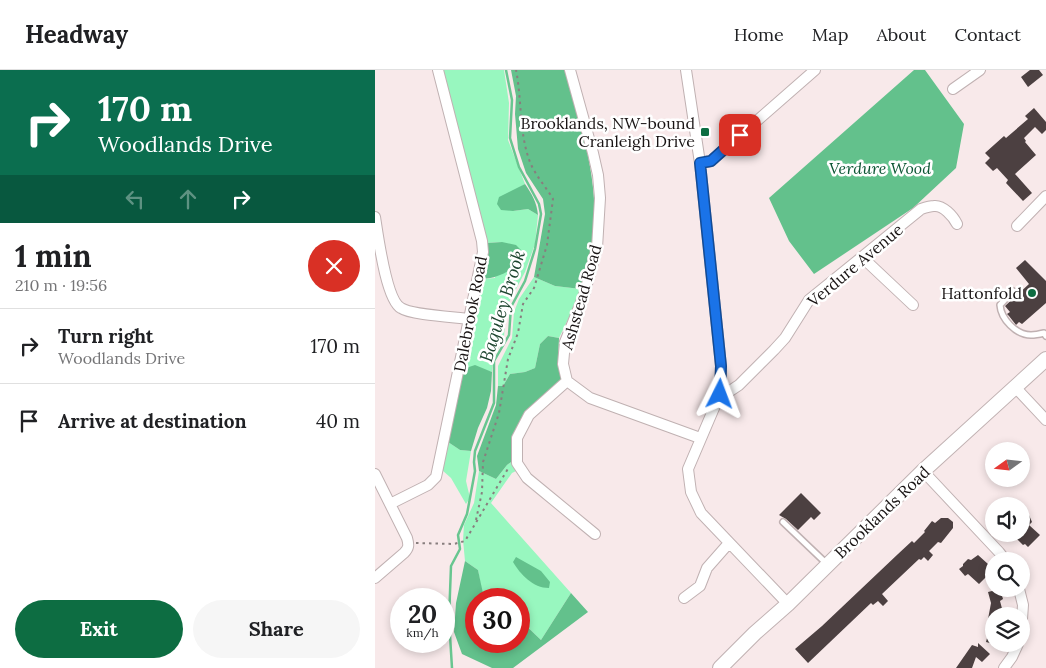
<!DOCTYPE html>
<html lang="en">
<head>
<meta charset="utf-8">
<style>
	:root { --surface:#fff; --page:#f6f6f6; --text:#202124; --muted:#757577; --line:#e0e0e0; --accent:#0d6d42 }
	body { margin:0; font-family:Lora,serif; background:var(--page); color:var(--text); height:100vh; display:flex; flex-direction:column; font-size:19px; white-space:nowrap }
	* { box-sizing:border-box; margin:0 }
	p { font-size:16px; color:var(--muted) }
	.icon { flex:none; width:28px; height:28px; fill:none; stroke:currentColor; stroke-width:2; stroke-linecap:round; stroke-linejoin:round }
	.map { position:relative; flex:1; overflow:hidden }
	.details { display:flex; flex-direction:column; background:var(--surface); width:375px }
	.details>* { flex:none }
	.hud { background:#0b6e4f; color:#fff; overflow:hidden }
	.needle { width:32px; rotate:255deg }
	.buttons { position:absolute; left:610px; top:372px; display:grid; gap:10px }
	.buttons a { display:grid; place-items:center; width:45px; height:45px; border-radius:50%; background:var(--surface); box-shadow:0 2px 8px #0003; font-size:25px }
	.speed { position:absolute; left:15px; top:518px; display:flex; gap:10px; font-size:25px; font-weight:700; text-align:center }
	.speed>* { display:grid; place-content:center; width:65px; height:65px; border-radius:50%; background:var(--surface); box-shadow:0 2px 8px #0003; line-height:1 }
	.speed small { font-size:12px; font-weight:400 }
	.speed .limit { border:8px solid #d22; background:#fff; color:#111 }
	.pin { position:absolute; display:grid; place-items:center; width:42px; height:42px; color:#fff; margin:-21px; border-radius:10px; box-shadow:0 2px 8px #0006 }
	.me { position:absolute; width:55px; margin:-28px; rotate:3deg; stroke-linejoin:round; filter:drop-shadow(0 0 4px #0008) }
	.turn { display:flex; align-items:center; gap:18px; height:105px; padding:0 15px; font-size:22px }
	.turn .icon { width:65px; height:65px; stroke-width:2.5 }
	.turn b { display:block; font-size:35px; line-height:42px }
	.lanes { display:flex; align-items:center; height:48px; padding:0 15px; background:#0003; justify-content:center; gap:25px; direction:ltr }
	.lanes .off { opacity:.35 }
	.round { display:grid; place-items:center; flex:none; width:52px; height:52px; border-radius:26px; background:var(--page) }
	.summary { display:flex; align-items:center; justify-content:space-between; height:85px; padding:0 15px }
	h1 { font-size:30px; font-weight:700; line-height:38px }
	.action { display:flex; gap:10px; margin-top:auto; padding:10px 15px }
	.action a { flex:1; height:58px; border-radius:30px; background:var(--accent); color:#fff; font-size:20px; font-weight:700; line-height:58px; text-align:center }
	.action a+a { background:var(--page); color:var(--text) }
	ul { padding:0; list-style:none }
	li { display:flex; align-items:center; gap:15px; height:75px; padding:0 15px; border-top:1px solid var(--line) }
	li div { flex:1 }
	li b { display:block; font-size:19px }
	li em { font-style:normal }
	header { display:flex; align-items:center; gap:30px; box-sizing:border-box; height:70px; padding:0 25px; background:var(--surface); border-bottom:1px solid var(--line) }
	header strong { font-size:24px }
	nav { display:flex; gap:28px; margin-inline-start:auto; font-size:18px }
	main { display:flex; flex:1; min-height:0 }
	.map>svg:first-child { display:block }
	.green { fill:#98f7bf }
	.forest { fill:#63c18c }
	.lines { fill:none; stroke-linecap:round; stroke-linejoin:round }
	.stream { stroke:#68c690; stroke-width:2.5 }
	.building { fill:#4c4041 }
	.lane-casing { stroke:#c0b1b2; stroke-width:8 }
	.street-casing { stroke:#c0b1b2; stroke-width:12 }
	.secondary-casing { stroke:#c0b1b2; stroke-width:16 }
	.path { stroke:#887e7e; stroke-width:2; stroke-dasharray:2.5 4; stroke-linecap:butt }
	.lane { stroke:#fff; stroke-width:5 }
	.street { stroke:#fff; stroke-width:10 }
	.secondary { stroke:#fff; stroke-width:14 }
	.route-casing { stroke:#114b97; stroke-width:12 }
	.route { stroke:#1a73e8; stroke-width:9 }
	.poi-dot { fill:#0d6d42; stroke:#fff; stroke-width:2 }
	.labels { text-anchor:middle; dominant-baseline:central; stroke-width:5; stroke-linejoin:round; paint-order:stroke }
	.poi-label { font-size:16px; fill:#191414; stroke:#fff; text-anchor:end }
	.park-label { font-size:16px; font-style:italic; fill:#0b5533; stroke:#fff }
	.street-label { font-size:16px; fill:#191414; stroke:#fff }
	.water-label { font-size:18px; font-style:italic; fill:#1d452f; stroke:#fff }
</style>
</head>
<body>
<header>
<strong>Headway</strong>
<nav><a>Home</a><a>Map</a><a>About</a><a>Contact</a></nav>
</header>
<main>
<section class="details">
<div class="hud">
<div class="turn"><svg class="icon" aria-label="right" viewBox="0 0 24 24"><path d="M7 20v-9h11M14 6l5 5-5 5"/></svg><div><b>170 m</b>Woodlands Drive</div></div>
<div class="lanes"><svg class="icon off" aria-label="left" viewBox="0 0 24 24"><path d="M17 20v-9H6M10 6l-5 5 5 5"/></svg><svg class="icon off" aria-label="ahead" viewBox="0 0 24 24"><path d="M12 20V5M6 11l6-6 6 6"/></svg><svg class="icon" aria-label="right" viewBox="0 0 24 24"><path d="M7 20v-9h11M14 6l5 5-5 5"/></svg></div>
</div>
<div class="summary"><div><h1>1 min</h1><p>210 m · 19:56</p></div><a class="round" style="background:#d93025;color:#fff"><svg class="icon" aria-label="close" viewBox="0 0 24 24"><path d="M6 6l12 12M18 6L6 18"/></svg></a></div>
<ul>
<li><svg class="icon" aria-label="right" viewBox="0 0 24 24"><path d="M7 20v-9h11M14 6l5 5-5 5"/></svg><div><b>Turn right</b><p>Woodlands Drive</p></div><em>170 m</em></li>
<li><svg class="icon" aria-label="arrive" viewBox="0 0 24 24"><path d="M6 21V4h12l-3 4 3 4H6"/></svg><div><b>Arrive at destination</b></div><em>40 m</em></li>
</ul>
<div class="action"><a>Exit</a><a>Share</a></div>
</section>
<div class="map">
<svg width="671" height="598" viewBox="0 0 671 598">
	<rect width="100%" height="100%" fill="#f8e9ea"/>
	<!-- green -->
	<path class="green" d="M67 0H129L134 33 133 70 150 114 144 118 138 141 153 139 163 145 160 174 150 202 131 238 129 267 118 289 117 302 110 300 88 299 107 209 120 208 127 172 112 173Z
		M159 207 180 216 206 219 198 239 184 268 173 266 165 274 160 298 150 302 135 304 128 316H123V296L137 268 139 242 144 229Z
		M73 372 85 380 96 381 91 411 95 428 91 434 76 408 67 400Z
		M139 390 143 400 137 403 116 433 196 523 166 570 144 549V529H108L103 500 90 491 88 470 89 455 99 433 104 401 121 409 132 395Z"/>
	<!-- forest -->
	<path class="forest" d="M136 0H190C207 59 228 120 216 182 214 195 209 207 206 219L180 216 159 207 170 144 168 129 151 103 143 79 140 44 141 26Z
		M539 0H550L589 54 581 98 538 138 439 204 414 171 394 128Z
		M150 114C157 124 162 133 163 145L153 139 138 141 126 140 122 134 124 127Z
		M127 172 141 175 146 180 144 193C132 203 123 208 107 209L113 183 112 173Z
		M173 266 184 268 183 293 189 310 149 346 139 390 132 395 121 409 104 401 102 386 121 335 123 316H128L135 304 150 302 160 298 165 274Z
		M100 295 117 302 116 321 112 338 103 358 96 381 85 380 73 372 88 299Z
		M141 487 166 501 175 512 174 518C158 518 145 504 138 492Z
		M90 491 103 500 109 528 101 529V545L96 557 101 565V571H144V549L166 570 196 523 213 542 138 598H117L87 584 79 562 81 533Z"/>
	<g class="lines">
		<!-- stream -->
		<path class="stream" d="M77 598 74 549 76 496 85 479 83 465 92 444 100 401 99 392 100 381 119 333V291L134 265 136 237 150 211 160 179 166 144 164 134 144 97 135 68 137 30 131 0"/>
	</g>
	<!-- building -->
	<path class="building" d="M655 0H664L668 5 653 17 646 7Z
		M659 38 671 52V60L667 64 660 57 649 68 651 71 650 72 661 85 640 104 657 123 648 131 631 113 633 110 622 98 618 101 610 93 615 88 610 83 629 66 631 68 653 49 650 46Z
		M650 190 671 211V233L647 254 644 252 641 255 634 246 632 244 635 242 630 236 654 214 641 198Z
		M426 423 446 443 439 450 436 447 423 460 411 449 404 445Z
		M646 439 654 445 657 452 654 455 665 465 653 477 650 474 648 475 637 464H646Z
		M566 448H573L578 452V458L566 473 563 472 554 481 558 485 553 491 549 487 546 490 544 489 507 524 513 531 508 536 503 531 498 535 496 533 433 593 420 579 447 556 523 484 537 471 539 473 550 462 549 461 557 451 560 453Z
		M603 485 613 494 617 501 604 514 593 504 590 506 584 499 588 496V494L593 489 596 490Z
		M625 519 628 529 625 531 629 546H619V574L611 572 614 560H611L616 533 613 522Z
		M603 573 615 584 607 592 601 587 597 598H581L597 575 603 577Z"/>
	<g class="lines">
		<defs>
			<path id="lane" d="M638 221 625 235C626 249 641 265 656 265 660 265 665 264 669 263L671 266
				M408 452 452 494"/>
			<path id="street" d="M195 0 218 83 223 105 225 128 222 178 209 225 190 272 188 294 192 311 215 328 325 368
				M311 0 325 93 346 296 345 324 313 399 316 422 326 443 413 534
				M578 19 605 0
				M325 93 336 91 440 0
				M0 147C3 165 11 230 26 238 36 245 80 247 95 249
				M642 156 671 126
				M488 188 538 235
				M192 311 154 345 142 368V393L152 408 220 464
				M640 317 671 350
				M345 324 352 323 364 315 399 280 410 268 434 230 546 139C549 138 555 136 559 136 568 135 578 146 582 154
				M548 401 624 482 631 491
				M0 404 32 468C34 475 34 478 29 483L0 508
				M15 434 53 415 61 407 108 182 107 171 63 0
				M644 519 648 535 646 563
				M309 528 325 516 332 498 354 473
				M629 598 637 587 643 574"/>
			<path id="secondary" d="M345 598 380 563 413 534 548 401 671 289"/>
		</defs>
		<!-- lane casing -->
		<use href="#lane" class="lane-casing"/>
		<!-- street casing -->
		<use href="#street" class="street-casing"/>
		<!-- secondary casing -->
		<use href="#secondary" class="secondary-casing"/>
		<!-- path -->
		<path class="path" d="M101 450 107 422 108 392 124 343 133 289 143 263 148 234 159 218 172 175 178 129C171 117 160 105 155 92 144 64 147 30 141 0
			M41 473 79 474 90 471 134 397"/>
		<!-- lane -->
		<use href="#lane" class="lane"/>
		<!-- street -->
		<use href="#street" class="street"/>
		<!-- secondary -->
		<use href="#secondary" class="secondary"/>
	</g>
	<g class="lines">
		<defs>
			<path id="route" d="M345 324 346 296 325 93 336 91 365 65"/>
		</defs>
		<!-- route casing -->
		<use href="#route" class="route-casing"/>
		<!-- route -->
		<use href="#route" class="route"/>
	</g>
	<!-- markers -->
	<g class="poi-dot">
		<rect x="325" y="57" width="10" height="10" rx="2.5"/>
		<circle cx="657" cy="223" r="5"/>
	</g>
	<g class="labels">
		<!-- poi labels -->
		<g class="poi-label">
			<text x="320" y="53">Brooklands, NW-bound<tspan x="320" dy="18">Cranleigh Drive</tspan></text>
			<text x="647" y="223">Hattonfold</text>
		</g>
		<!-- park labels -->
		<g class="park-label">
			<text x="505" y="98">Verdure Wood</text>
		</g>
		<!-- street labels -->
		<g class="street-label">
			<text transform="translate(480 195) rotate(-40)">Verdure Avenue</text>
			<text transform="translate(206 227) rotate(-74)">Ashstead Road</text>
			<text transform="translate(95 244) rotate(-79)">Dalebrook Road</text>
			<text transform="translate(507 442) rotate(-44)">Brooklands Road</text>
		</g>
		<!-- water labels -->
		<g class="water-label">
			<text transform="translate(127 236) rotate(-73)">Baguley Brook</text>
		</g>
	</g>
</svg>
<div class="buttons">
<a><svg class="needle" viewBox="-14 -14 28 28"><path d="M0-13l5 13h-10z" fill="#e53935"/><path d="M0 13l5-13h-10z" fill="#757577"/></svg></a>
<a><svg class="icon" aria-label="sound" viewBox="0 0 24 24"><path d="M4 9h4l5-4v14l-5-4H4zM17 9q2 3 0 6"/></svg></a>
<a><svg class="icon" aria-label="search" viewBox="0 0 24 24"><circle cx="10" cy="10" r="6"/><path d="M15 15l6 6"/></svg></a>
<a><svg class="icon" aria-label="layers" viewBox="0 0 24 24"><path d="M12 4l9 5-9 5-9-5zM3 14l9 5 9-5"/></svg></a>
</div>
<div class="speed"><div>20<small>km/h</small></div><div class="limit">30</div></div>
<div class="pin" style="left:365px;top:65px;background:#d93025"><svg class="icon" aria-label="arrive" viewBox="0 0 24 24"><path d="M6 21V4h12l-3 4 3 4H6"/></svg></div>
<svg class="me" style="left:345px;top:324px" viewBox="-20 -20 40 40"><path d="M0-17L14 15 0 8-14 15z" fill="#1a73e8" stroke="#fff" stroke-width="4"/></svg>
</div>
</main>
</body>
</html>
